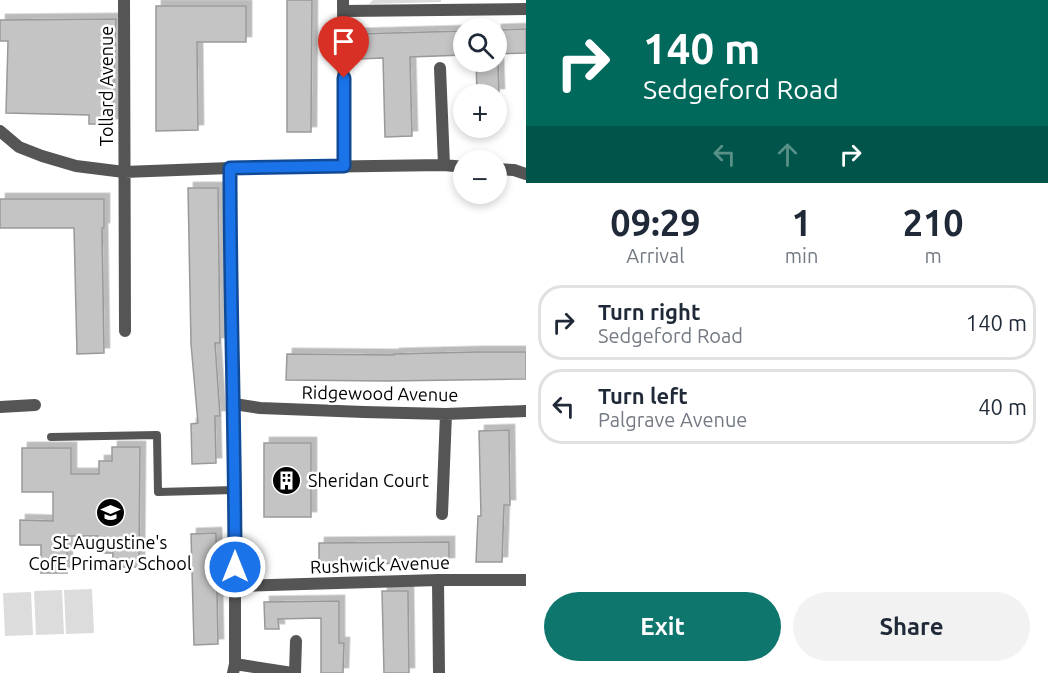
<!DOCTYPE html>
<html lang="en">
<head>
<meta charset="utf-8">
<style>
	:root { --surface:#fff; --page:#f2f2f3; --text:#1f2937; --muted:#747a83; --line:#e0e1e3; --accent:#0f766e }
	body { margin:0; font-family:Ubuntu,sans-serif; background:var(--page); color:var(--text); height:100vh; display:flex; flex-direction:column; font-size:22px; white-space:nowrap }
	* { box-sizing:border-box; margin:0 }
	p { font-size:20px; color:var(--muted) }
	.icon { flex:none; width:33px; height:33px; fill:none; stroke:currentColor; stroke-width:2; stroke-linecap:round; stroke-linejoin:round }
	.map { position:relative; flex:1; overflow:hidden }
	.details { display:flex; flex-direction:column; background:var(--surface); width:522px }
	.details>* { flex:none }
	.banner { background:#00695c; color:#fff; overflow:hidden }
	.controls { position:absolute; left:453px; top:18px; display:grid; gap:12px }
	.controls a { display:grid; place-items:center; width:54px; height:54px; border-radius:50%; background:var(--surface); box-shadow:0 3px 9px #0003; font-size:30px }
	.pin { position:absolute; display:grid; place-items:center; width:51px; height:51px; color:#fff; margin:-62px -26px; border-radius:50% 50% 50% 0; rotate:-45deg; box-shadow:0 0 6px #0007 }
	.pin .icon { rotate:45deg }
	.me { position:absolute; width:66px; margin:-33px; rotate:0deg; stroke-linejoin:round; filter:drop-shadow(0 0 4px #0008) }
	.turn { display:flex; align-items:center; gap:21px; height:126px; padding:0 18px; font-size:27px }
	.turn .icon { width:78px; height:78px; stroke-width:2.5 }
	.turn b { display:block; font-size:42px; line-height:51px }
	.lanes { display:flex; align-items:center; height:57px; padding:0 18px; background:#0003; justify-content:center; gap:30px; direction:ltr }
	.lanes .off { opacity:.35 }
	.eta { display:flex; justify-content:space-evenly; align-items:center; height:102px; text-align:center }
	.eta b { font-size:36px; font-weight:700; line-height:42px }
	.primary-button { display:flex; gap:12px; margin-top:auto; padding:12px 18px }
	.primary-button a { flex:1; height:69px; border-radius:36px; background:var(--accent); color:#fff; font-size:24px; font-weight:700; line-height:69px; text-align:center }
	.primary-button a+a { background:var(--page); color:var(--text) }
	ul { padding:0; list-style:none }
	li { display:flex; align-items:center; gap:18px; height:75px; margin:0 12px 9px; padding:0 6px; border:3px solid var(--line); border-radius:24px }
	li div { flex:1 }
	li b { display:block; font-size:22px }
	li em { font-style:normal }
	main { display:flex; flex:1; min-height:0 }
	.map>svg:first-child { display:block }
	.green { fill:#dcdcdc }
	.building { fill:#c4c4c4; stroke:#999; stroke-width:1.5; filter:url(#shadow) }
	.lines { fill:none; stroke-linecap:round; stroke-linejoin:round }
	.service { stroke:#555; stroke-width:8 }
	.minor { stroke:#555; stroke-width:12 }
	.route-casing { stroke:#114b97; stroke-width:15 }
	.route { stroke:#1a73e8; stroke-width:10 }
	.labels { text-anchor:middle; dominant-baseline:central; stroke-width:5; stroke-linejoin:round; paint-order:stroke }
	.street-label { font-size:18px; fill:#000; stroke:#fff }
	.poi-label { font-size:18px; fill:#000; stroke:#fff; text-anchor:start }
</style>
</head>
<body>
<main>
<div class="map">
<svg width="526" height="673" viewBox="0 0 526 673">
	<defs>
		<filter id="shadow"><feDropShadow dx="5.5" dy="-5.5" stdDeviation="0" flood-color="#0004"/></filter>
	</defs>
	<rect width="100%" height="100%" fill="#fff"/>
	<!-- green -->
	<path class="green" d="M373 0H441V2L369 4Z
		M92 589 94 633 66 634 64 590Z
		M62 590 64 634 36 635 34 591Z
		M31 592 33 635 5 636 3 593Z"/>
	<!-- building -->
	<path class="building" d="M287 0H312L311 132H287Z
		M156 6H246V42H197L198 130 156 131Z
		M116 19 113 124H89V115L6 113 8 41H0V20Z
		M526 29V53L496 54V30Z
		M464 31V55L410 57 412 136 385 137 383 58 357 59 356 34Z
		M476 62H498L499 94H477Z
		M188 188H218L220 343H215L220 416H215L216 463 192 464 191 424 198 423 191 344Z
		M0 199H104V228H102L104 353 77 354 74 228H0Z
		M476 352H526V379L387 381 286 380 287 354 394 355V354Z
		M509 430 510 505H504L502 562H476L478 516H481L479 431Z
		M264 443H311V517H264Z
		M112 447H140L139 567H112L113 553H98V536H67V573H41V545H20V520L53 521V492H22V448H71V474H99V461H112Z
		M216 533 218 644 194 645 191 534Z
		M449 542V563L319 564V543Z
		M382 591H408L409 673H384Z
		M339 601V643H344L343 673H321V618L278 619 279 629H265L264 602Z"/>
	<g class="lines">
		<!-- service -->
		<path class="service" d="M51 437 157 435 158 492 235 490"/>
		<!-- minor -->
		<path class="minor" d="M124 0 125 331
			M343 0 344 167
			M344 11 526 9
			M440 68 444 165
			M0 131 19 147 42 156 76 166 124 172 230 168 444 165 464 167
			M230 168V239L235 490V664L233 673
			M496 169 514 170 526 174
			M234 404 260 408 364 412 446 414 526 411
			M0 407 35 405
			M442 514 446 414
			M438 580 439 673
			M235 586 438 580H526
			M235 664 292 673
			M295 673 296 641"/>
	</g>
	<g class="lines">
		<defs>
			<path id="route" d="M235 567C235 434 230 301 230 168L344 166V78"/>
		</defs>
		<!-- route casing -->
		<use href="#route" class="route-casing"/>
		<!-- route -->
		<use href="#route" class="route"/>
	</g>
	<!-- icons -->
	<defs>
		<symbol id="building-disc" viewBox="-11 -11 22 22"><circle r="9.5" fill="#000" stroke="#fff"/><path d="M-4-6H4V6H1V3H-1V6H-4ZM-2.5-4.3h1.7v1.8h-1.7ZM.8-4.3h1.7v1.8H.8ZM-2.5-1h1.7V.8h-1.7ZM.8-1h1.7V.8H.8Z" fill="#fff"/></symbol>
		<symbol id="school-disc" viewBox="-11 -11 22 22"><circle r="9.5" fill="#000" stroke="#fff"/><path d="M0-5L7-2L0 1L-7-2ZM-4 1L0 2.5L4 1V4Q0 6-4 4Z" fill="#fff"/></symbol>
	</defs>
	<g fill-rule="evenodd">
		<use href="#building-disc" x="270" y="464" width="33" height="33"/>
		<use href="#school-disc" x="94" y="496" width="33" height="33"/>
	</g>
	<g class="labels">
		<!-- street labels -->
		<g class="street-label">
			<text transform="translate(106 86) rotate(-90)">Tollard Avenue</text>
			<text transform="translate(380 393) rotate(1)">Ridgewood Avenue</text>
			<text transform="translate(380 564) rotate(-2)">Rushwick Avenue</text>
		</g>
		<!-- poi labels -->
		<g class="poi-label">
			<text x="308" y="480">Sheridan Court</text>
			<text x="110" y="542" text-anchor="middle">St Augustine's<tspan x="110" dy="21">CofE Primary School</tspan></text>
		</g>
	</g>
</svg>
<div class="controls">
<a><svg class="icon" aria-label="search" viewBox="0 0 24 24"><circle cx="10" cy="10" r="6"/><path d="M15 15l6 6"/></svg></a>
<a>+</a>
<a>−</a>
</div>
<div class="pin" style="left:344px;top:78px;background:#d93025"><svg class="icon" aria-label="arrive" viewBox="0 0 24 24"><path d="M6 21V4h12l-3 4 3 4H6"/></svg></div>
<svg class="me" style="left:235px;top:567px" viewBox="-20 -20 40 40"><circle r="17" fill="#1a73e8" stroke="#fff" stroke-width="3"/><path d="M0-11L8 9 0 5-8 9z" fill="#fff"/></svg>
</div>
<section class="details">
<div class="banner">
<div class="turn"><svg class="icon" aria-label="right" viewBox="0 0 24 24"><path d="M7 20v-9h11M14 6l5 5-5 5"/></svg><div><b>140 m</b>Sedgeford Road</div></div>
<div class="lanes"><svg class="icon off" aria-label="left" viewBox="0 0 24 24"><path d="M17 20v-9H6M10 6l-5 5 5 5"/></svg><svg class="icon off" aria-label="ahead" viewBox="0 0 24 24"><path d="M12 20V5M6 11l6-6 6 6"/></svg><svg class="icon" aria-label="right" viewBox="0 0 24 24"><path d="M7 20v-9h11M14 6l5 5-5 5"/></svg></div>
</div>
<div class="eta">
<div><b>09:29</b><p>Arrival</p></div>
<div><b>1</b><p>min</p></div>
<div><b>210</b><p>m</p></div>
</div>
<ul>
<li><svg class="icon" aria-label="right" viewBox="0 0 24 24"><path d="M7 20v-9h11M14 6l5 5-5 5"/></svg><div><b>Turn right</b><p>Sedgeford Road</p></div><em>140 m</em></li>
<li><svg class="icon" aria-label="left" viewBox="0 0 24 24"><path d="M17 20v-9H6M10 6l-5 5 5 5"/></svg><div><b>Turn left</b><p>Palgrave Avenue</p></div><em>40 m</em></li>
</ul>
<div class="primary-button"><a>Exit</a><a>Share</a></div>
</section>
</main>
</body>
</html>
